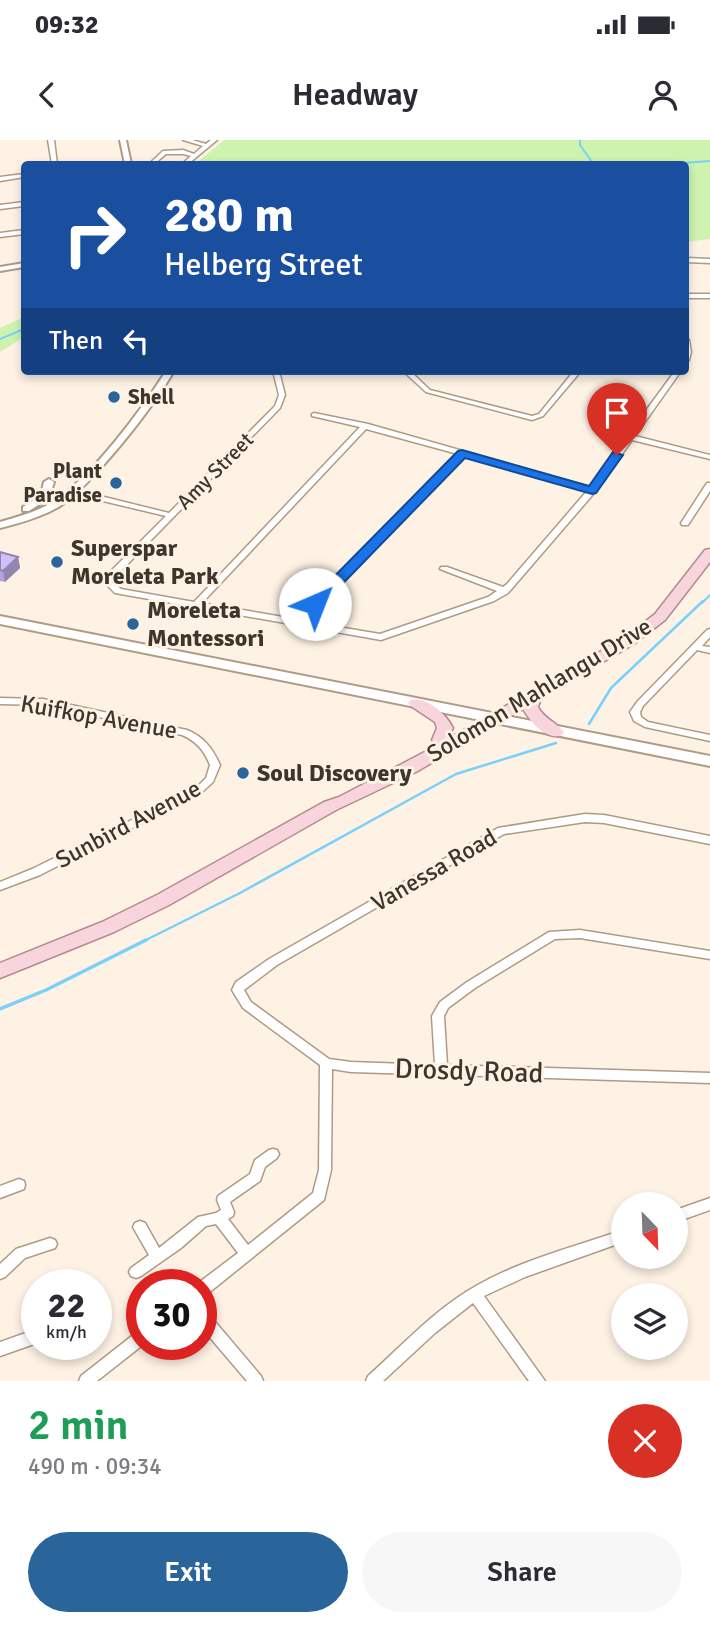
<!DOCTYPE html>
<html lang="en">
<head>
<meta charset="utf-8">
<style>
	:root { --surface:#fff; --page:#f7f7f7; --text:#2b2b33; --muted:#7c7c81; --accent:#29649b }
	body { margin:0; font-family:Signika,sans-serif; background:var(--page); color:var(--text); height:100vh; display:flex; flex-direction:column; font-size:26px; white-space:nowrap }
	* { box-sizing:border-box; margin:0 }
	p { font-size:23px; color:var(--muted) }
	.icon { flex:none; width:38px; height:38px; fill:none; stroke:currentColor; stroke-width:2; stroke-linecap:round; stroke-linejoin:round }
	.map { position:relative; height:1241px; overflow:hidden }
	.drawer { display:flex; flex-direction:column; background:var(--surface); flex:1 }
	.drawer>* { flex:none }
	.hud { position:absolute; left:21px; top:21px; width:668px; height:214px; border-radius:7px; box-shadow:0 4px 10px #0003; background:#1a4fa0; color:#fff; overflow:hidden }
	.needle { width:46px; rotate:157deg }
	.buttons { position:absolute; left:611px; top:1052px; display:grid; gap:14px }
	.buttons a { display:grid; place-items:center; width:77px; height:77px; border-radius:50%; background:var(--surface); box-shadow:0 4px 10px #0003; font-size:35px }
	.speed { position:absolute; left:21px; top:1129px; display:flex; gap:14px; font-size:35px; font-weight:700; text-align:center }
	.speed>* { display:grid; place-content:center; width:91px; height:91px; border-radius:50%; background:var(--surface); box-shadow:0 4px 10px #0003; line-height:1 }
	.speed small { font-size:18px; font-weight:400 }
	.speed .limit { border:10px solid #d22; background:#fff; color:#111 }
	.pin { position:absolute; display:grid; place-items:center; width:60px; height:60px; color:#fff; margin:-72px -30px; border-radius:50% 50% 50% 0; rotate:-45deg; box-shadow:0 0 7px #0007 }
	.pin .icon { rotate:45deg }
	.me { position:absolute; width:77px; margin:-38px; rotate:44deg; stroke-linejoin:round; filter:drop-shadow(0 0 5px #0008) }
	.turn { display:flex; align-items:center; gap:24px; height:147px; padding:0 28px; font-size:32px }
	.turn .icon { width:91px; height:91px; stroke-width:2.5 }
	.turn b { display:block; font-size:49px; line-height:60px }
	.then { display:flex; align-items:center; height:66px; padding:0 28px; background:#0003; gap:14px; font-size:26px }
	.round { display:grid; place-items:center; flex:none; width:74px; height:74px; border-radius:37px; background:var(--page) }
	.headline { display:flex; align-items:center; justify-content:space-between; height:119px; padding:0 28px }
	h1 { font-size:42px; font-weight:600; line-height:52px; color:#1e9e55 }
	.cta { display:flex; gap:14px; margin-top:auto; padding:14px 28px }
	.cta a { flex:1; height:80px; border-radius:42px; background:var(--accent); color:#fff; font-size:28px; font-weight:600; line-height:80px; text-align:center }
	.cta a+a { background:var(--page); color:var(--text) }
	.status { display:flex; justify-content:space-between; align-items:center; height:49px; padding:0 35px; background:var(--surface); direction:ltr }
	.status svg { height:19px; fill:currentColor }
	header { display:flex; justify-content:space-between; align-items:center; height:91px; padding:0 28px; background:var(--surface); font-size:32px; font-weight:600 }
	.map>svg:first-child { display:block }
	.green { fill:#cef3ae }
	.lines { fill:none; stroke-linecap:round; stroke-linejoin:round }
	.stream-far2 { stroke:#7ad0f8; stroke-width:2 }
	.stream-far1 { stroke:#7ad0f8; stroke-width:2.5 }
	.stream { stroke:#7ad0f8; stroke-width:3.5 }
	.minor-casing { stroke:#ae9b85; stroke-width:3 }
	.tertiary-casing { stroke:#ae9b85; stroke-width:4 }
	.secondary-casing { stroke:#ae9b85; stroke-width:4 }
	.primary-casing { stroke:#b48a90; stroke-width:3 }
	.minor { fill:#fff; fill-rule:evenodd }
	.tertiary { fill:#fff; fill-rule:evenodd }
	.secondary { fill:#fff; fill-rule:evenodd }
	.primary { fill:#f8d4dd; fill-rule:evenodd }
	.wall { fill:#b3a4d5 }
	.shaded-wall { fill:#9286ae }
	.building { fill:#d0bff8; stroke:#9286ae; stroke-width:2 }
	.route { fill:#1a73e8; stroke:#114b97; stroke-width:2 }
	.poi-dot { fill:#29649b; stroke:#fef2e4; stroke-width:2.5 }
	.labels { text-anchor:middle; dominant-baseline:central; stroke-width:6; stroke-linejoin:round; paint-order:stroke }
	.far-poi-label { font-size:21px; font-weight:bold; fill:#3e362d; stroke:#fef2e4; text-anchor:start }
	.far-street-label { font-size:21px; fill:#3e362d; stroke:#fef2e4 }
	.poi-label { font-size:24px; font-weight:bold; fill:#3e362d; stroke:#fef2e4; text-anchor:start }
	.street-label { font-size:24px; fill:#3e362d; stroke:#fef2e4 }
	.near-street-label { font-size:28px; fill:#3e362d; stroke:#fef2e4 }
</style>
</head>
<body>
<div class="status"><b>09:32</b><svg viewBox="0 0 49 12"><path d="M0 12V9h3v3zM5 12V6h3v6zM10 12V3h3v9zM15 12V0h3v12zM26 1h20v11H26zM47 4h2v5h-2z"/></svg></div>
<header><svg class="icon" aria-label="back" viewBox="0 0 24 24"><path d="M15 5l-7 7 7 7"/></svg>Headway<svg class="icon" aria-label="person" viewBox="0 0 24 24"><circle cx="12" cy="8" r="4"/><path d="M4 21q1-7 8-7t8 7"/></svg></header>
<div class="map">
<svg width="710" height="1241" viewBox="0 0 710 1241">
	<rect width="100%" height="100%" fill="#fef2e4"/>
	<!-- green -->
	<path class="green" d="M224 0H710V99L686 102V24H195Z
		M24 177V197L0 212V188Z"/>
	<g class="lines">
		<!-- stream-far2 -->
		<path class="stream-far2" d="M580 0V5L592 22 619 24
			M670 24 710 21
			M0 199 24 189
			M702 463 710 455"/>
		<!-- stream-far1 -->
		<path class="stream-far1" d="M589 584 611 548 703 461
			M142 802 240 753 456 634 556 603"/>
		<!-- stream -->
		<path class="stream" d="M0 869 46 850 146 800"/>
		<defs>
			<path id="minor" d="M48 0H54L57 24H52Z
				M183 0H192L206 4 211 0H217L188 24H182L191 16 183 14H166L154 24H149L163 11 183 10 194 14 203 6Z
				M24 34V37L0 41V37Z
				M24 62V66L0 69V65Z
				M24 90V94L0 97V93Z
				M686 118 710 119V123L686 122Z
				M686 154H710V158H686Z
				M686 198 689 200 691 212 689 220 686 222Z
				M273 231H279L285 255 280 268 117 435 112 442 121 449 194 462 360 287 312 276V274L314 273 368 284 590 347 675 231H681L635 296 710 315V319L632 300 595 352 508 453 494 461 381 500 115 453 104 442 111 431 166 376 69 353V349H72L169 373 275 266 279 255ZM366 289 458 314 295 479 202 463ZM464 316 587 351 507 444 503 447 447 427H441L440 429 497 451 488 457 380 494 303 481Z
				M403 231H410L430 250 532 276 539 274 574 231H581L543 276 532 280 426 252Z
				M707 343H710V351L688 385H682L681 383Z
				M710 489V497L702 506 710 507V513L697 510 643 566 640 572 641 577 648 582 710 595V601L645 587 634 581 630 572 637 562 707 490Z
				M0 558 43 559 187 590C204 597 213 609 220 625L213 642 201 653 40 735 0 750V742L32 729 195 649 206 638 210 625C204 610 196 601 182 595L43 565 0 564Z
				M585 674 604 675 710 696V704L604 683 585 682 504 694 277 825 244 850 251 862 329 919 351 922 435 925 432 876 440 862 467 842 549 792 580 790 710 811V819L580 798 555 799 475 848 448 868 444 876 447 925 710 933V943L351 932 332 929 331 1030 324 1060 206 1155 201 1156V1144H197L238 1113 216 1084 206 1086 181 1108 141 1136 136 1138 131 1136 129 1132 131 1128 149 1115 133 1087 135 1083 140 1081 145 1083 159 1108 198 1077 216 1073 221 1070 217 1060 218 1056 250 1034 255 1020 269 1010 273 1009 277 1010 279 1014 277 1018 265 1027 260 1041 230 1062 234 1072 233 1076 228 1079 248 1105 313 1053 319 1030 320 925 243 868 232 850 236 842 269 819 498 688Z
				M19 1039 24 1041 25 1045 24 1049 0 1058V1046Z
				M710 1058V1070L676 1082V1070Z
				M623 1090V1102L525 1137 484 1156 545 1241H529L473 1163 435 1193 383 1241H366L368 1236C403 1205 435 1169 476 1146 521 1120 574 1107 623 1090Z
				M50 1098 55 1100 57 1104 55 1108 25 1118 5 1137 0 1139V1124L16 1109Z
				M201 1170 206 1171 261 1236 263 1241H247L201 1187Z
				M37 1189V1203L0 1216V1202Z
				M142 1190V1204H144L97 1241H79L81 1236 137 1192Z"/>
			<path id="tertiary" d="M120 0H126L131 24H125Z
				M24 123V127L0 131V127Z
				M166 231H174C153 266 127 299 100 329 88 342 75 356 60 366 42 377 20 383 0 388V382C17 377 36 372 51 363 90 340 142 269 166 231Z
				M49 339 54 342 49 358 29 371H23V367L41 355 44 342Z"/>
			<path id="secondary" d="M0 476 710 616V626L0 484Z"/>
			<path id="primary" d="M710 409V422L665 480 634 504 541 558 538 567C544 579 556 582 564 592L561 596C544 599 531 582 523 569L416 632 336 670 169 765 114 792 0 838V823L102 782 157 755 324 662 339 657 438 605 432 600 437 588 435 582 411 566 408 563 411 560C427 556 446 574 453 588L448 599 624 498 655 474 705 410Z"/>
		</defs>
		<!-- minor casing -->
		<use href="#minor" class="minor-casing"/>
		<!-- tertiary casing -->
		<use href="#tertiary" class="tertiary-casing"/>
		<!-- secondary casing -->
		<use href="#secondary" class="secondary-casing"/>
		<!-- primary casing -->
		<use href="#primary" class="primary-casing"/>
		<!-- minor -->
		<use href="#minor" class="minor"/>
		<!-- tertiary -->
		<use href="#tertiary" class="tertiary"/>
		<!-- secondary -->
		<use href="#secondary" class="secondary"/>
		<!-- primary -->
		<use href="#primary" class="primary"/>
	</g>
	<!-- wall -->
	<path class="wall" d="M0 412 18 417 20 428 5 442 0 441Z"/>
	<!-- shaded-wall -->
	<path class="shaded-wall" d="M18 417 20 428 5 442 3 431Z"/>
	<!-- building -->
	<path class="building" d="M0 412 18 417 3 431 0 430Z"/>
	<!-- route -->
	<path class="route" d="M462 310 589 346 613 312 623 315 596 353 592 354 465 318 320 467H310V461L458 311Z"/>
	<!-- markers -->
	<g class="poi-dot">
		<circle cx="114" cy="257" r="7"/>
		<circle cx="116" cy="343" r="7"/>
		<circle cx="57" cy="422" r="7"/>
		<circle cx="133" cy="484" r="7"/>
		<circle cx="243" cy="633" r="7"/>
	</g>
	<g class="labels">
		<!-- far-poi labels -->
		<g class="far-poi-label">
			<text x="128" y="257">Shell</text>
			<text x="102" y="331" text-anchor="end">Plant<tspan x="102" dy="24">Paradise</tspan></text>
		</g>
		<!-- far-street labels -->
		<g class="far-street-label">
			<text transform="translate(215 331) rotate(-45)">Amy Street</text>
		</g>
		<!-- poi labels -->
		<g class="poi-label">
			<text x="71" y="408">Superspar<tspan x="71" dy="28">Moreleta Park</tspan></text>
			<text x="147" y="470">Moreleta<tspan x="147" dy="28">Montessori</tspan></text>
			<text x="257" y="633">Soul Discovery</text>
		</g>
		<!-- street labels -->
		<g class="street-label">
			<text transform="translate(539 550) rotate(-31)">Solomon Mahlangu Drive</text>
			<text transform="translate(99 577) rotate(10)">Kuifkop Avenue</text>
			<text transform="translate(128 684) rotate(-28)">Sunbird Avenue</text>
			<text transform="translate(434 730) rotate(-30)">Vanessa Road</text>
		</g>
		<!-- near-street labels -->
		<g class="near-street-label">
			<text transform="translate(469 931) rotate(2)">Drosdy Road</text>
		</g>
	</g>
</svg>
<div class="buttons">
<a><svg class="needle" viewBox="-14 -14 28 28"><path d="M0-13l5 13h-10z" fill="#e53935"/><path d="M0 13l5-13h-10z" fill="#7c7c81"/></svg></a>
<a><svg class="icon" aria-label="layers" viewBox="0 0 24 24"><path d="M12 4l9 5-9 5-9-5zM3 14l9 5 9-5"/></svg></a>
</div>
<div class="speed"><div>22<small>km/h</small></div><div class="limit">30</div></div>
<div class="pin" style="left:617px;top:315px;background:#d93025"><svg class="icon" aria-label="arrive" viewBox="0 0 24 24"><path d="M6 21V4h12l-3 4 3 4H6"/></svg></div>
<svg class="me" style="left:315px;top:464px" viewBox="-20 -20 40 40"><circle r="19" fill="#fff"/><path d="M0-13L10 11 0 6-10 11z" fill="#1a73e8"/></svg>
<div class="hud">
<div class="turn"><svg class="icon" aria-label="right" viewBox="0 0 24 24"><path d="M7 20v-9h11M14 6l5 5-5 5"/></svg><div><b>280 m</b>Helberg Street</div></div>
<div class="then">Then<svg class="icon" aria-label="left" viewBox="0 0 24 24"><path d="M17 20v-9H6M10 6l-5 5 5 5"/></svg></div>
</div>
</div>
<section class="drawer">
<div class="headline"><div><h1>2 min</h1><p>490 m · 09:34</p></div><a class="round" style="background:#d93025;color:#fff"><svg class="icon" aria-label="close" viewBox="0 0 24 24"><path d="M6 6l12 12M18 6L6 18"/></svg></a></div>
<div class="cta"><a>Exit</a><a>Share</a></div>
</section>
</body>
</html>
